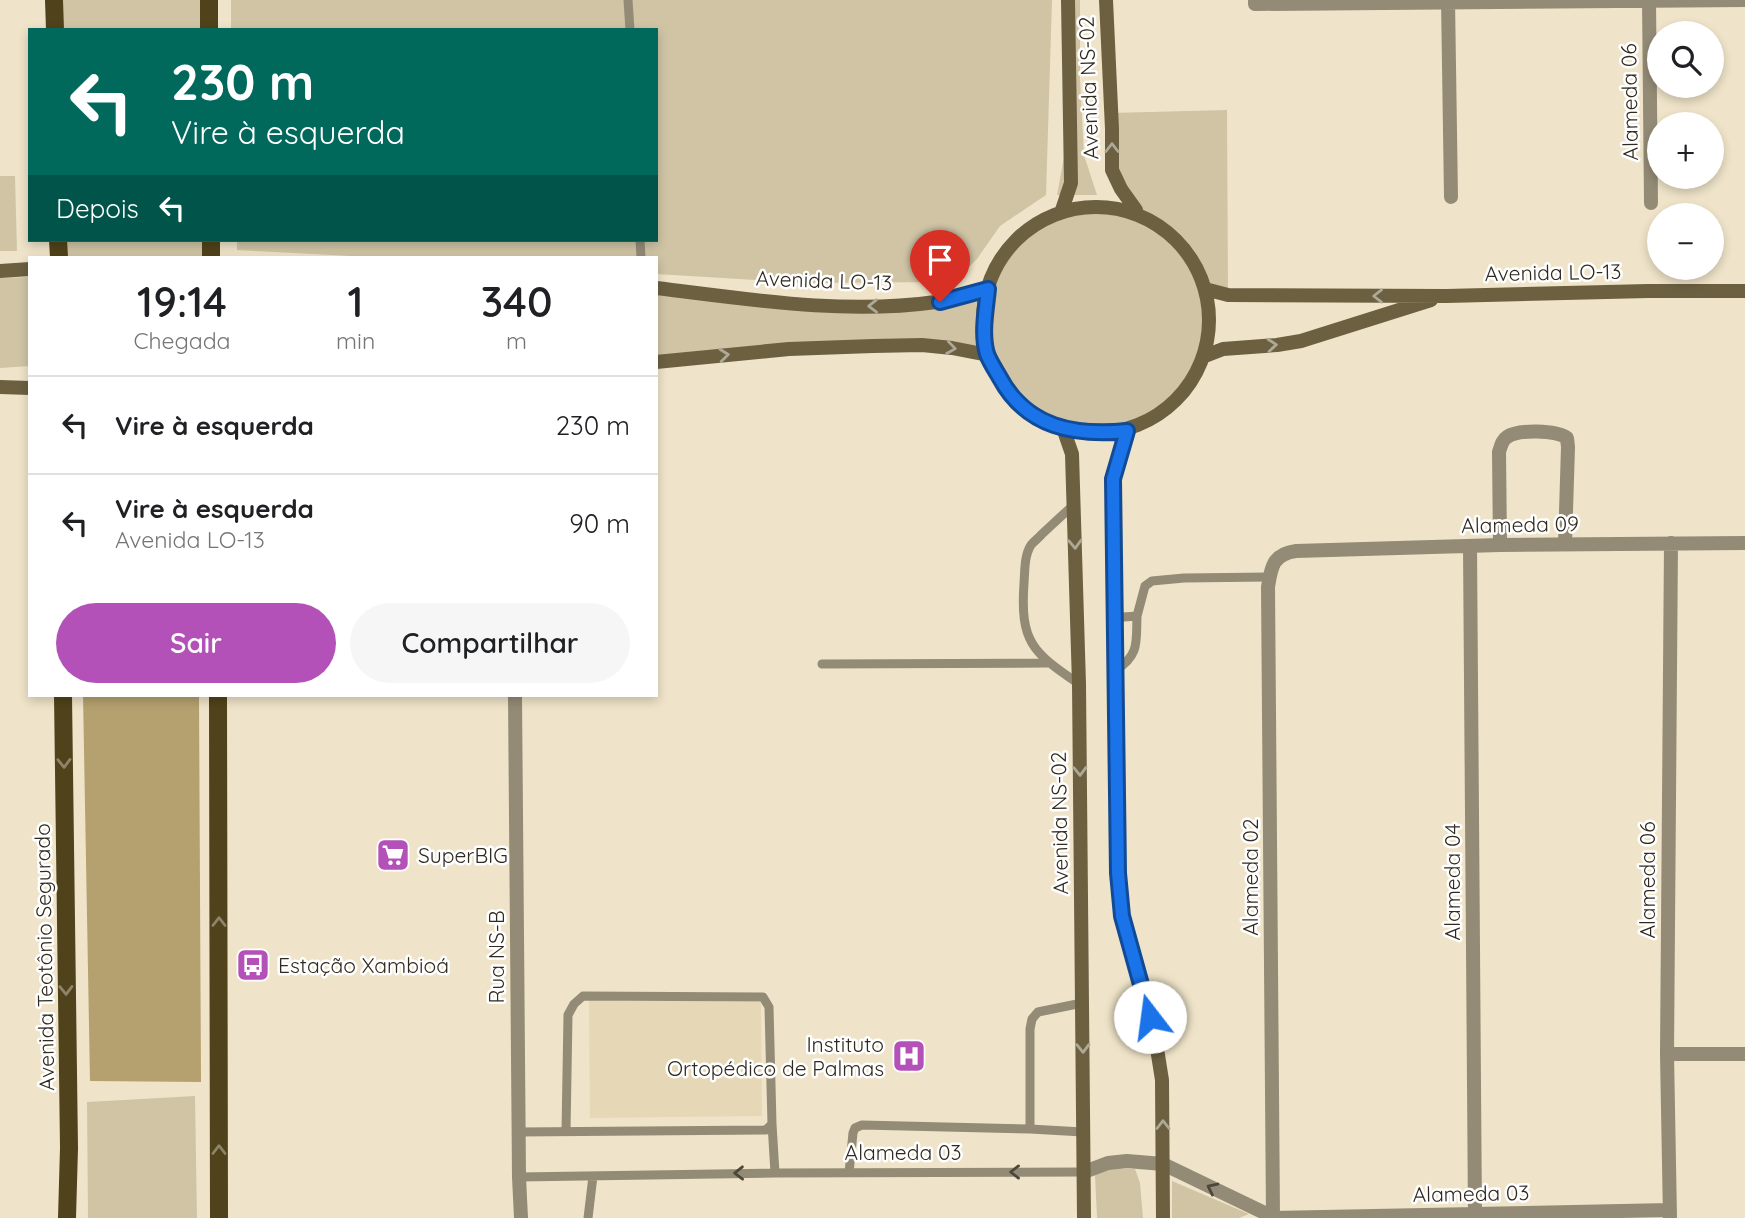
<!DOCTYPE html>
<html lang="pt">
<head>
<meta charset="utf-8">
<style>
	:root { --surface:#fff; --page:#f6f6f6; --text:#202124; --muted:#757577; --line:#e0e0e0; --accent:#b451b8 }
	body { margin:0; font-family:Quicksand,sans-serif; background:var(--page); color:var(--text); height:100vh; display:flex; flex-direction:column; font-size:26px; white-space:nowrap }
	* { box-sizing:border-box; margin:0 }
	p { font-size:23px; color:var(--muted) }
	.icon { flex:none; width:38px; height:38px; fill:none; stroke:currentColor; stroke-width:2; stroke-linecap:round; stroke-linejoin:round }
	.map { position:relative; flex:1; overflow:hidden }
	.side { position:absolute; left:28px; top:256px; width:630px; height:441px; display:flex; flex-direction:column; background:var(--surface); border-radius:0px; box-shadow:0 4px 10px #0003 }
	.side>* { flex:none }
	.hud { position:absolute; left:28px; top:28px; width:630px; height:214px; border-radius:0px; box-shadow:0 4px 10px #0003; background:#00695c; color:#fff; overflow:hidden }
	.controls { position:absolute; left:1647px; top:21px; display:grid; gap:14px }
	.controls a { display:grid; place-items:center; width:77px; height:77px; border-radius:50%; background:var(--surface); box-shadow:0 4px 10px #0003; font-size:35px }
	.pin { position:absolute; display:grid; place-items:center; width:60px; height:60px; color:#fff; margin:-72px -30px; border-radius:50% 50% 50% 0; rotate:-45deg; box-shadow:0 0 7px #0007 }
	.pin .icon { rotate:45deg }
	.me { position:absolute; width:77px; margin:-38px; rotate:345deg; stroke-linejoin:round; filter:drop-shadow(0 0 5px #0008) }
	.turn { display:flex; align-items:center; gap:24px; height:147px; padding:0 28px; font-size:32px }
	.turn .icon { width:91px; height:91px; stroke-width:2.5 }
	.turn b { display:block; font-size:49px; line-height:60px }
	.then { display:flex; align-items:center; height:66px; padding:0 28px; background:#0003; gap:14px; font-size:26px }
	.eta { display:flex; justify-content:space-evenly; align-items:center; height:119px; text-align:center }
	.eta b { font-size:42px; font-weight:600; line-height:49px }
	.primary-button { display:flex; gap:14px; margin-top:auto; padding:14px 28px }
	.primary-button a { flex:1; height:80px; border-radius:42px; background:var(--accent); color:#fff; font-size:28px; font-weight:600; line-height:80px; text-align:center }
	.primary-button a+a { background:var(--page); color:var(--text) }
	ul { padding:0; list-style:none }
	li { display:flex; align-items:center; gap:21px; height:98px; padding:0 28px; border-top:2px solid var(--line) }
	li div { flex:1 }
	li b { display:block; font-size:26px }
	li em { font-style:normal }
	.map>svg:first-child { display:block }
	.built { fill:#e6d8b6 }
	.green { fill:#d0c4a5 }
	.forest { fill:#b5a170 }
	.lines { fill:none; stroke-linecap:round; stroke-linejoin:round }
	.lane { stroke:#938b76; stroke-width:9 }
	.street { stroke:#938b76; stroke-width:14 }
	.secondary { stroke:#6c6041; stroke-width:14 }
	.primary { stroke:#50421a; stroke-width:18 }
	.oneway { stroke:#aea896 }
	.oneway2 { stroke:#8d846a }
	.oneway3 { stroke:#4c473a }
	.route-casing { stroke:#114b97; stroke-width:18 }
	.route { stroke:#1a73e8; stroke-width:12 }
	.labels { text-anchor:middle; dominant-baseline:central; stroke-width:5; stroke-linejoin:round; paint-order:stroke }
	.street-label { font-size:21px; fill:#2e2a20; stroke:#fff }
	.poi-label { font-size:21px; fill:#2e2a20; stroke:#fff; text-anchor:start }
</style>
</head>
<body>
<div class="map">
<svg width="1745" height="1218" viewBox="0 0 1745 1218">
	<rect width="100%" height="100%" fill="#efe4c9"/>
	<!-- built -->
	<path class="built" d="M589 1000 761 1002 762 1116 590 1118Z"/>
	<!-- green -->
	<path class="green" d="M56 0H209V30H56Z
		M231 0H1052L1046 195 1000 226 977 259 953 282 807 283 656 274V257H370L237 250V240H656V30H231Z
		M1067 0H1080V80L1084 155 1097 195H1057L1067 141Z
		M1227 110 1228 295 1205 290 1210 324 1188 388 1150 422 1127 431 1063 428 1005 387 988 355 905 345 656 363V289L818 310 988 289 1018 238 1062 210H1135L1121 189 1111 113Z
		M0 176H15L17 251H0Z
		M61 240H210L211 257H61Z
		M30 277V366L0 368V278Z
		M195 1096 197 1218H88L87 1102Z
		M1112 1168 1135 1169 1140 1183 1143 1218H1097L1095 1175Z
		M1172 1181 1249 1214 1239 1218H1172Z"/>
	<!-- forest -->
	<path class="forest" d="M83 695H199L201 1082 90 1081Z"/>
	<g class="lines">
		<!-- lane -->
		<path class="lane" d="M628 0 630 30
			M640 240 641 257
			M1074 505C1063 514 1053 524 1042 534 1039 538 1034 541 1031 545 1024 556 1025 571 1024 583 1020 642 1032 652 1079 684
			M1115 615 1124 617 1137 616 1145 586 1152 581 1184 578 1269 577
			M822 664 1048 663
			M1116 670C1140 655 1136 641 1137 616
			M1082 1003 1038 1012 1032 1019 1030 1029V1129L1083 1132
			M772 1124 775 1173
			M519 1132 766 1130 772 1124 769 1007 763 997 583 996 574 1004 568 1015 566 1131
			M849 1173 853 1133 855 1128 862 1125 1030 1129
			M519 1177 775 1173 1084 1172
			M588 1218 593 1176"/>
		<!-- street -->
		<path class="street" d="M1255 0V4L1745 0
			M1448 0 1451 197
			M1649 0 1651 203
			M1500 545 1499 452C1501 446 1502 440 1507 437 1518 429 1556 430 1567 438L1568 447 1565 544
			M1470 546 1475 1218
			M515 695 519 1177 521 1218
			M1667 1054H1745
			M1084 1172 1108 1163 1127 1161 1163 1164 1273 1217
			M1272 1218 1670 1210
			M1273 1218 1268 587C1271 567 1273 554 1296 551L1500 545 1745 543
			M1670 1218 1667 1054 1671 543"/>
		<!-- secondary -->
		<path class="secondary" d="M1106 0 1112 129V170L1121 189 1136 210
			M983 320a113 113 0 1 1 226 0a113 113 0 1 1-226 0Z
			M1062 210 1071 183 1068 0
			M0 271 30 269
			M656 288C748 299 843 315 936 302 953 300 971 293 988 288
			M1205 289 1228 295 1446 296 1648 291H1745
			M1205 356 1223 349 1277 345 1301 341 1431 300
			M656 362 789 349 873 346 922 345 952 348 988 355
			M0 387 30 388
			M1063 428 1072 454 1079 684 1084 1218
			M1127 431 1119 454 1113 479 1118 873 1122 916 1155 1036 1162 1080 1163 1218"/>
		<!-- primary -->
		<path class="primary" d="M54 0 55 30
			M209 0V30
			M58 240 59 257
			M211 240V257
			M63 695 69 1148 67 1218
			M218 695 219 1218"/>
	</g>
	<!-- one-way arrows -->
	<defs><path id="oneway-chevron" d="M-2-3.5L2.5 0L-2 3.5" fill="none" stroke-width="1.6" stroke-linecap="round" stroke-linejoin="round" transform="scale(1.75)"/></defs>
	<g class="oneway">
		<use href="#oneway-chevron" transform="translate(1112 148) rotate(-90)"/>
		<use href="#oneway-chevron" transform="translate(1378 296) rotate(-180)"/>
		<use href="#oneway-chevron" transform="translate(873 306) rotate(179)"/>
		<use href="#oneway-chevron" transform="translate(1272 345) rotate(-5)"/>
		<use href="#oneway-chevron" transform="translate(951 348) rotate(8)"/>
		<use href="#oneway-chevron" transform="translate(724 355) rotate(-6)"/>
		<use href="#oneway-chevron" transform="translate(1075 544) rotate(88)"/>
		<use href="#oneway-chevron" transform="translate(1080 771) rotate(89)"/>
		<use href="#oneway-chevron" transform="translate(1083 1048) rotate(89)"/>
		<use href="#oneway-chevron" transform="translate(1163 1125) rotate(-90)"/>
	</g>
	<g class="oneway2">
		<use href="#oneway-chevron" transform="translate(64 763) rotate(89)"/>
		<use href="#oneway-chevron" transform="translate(219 922) rotate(-90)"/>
		<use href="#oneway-chevron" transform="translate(66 990) rotate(89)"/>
		<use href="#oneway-chevron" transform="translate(219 1150) rotate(-90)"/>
	</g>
	<g class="oneway3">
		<use href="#oneway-chevron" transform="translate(1015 1172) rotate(180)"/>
		<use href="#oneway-chevron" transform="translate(739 1173) rotate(179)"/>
		<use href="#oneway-chevron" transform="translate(1212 1188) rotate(-154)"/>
	</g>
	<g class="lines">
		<defs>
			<path id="route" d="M940 302 988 289C986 310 981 333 987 354 990 362 996 371 1000 378 1027 428 1075 436 1127 431L1113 479 1118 873 1122 916 1150 1017"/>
		</defs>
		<!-- route casing -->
		<use href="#route" class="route-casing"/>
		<!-- route -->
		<use href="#route" class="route"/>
	</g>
	<!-- icons -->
	<defs>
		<symbol id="supermarket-square" viewBox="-11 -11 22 22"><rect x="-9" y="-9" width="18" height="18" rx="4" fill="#b451b8" stroke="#fff"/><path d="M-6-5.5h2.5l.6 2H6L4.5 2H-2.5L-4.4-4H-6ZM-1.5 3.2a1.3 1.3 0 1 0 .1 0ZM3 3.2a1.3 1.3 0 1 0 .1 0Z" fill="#fff"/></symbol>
		<symbol id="bus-square" viewBox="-11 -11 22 22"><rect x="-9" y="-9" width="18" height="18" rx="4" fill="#b451b8" stroke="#fff"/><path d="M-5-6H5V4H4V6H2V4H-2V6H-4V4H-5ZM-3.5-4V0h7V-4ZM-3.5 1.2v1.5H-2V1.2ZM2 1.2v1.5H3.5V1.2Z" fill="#fff"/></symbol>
		<symbol id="hospital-square" viewBox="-11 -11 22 22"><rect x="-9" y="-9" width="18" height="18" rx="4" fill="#b451b8" stroke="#fff"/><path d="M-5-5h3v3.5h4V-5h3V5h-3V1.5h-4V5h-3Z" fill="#fff"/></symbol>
	</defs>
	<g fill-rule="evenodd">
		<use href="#supermarket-square" x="374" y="836" width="38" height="38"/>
		<use href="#bus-square" x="234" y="946" width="38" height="38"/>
		<use href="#hospital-square" x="890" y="1037" width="38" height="38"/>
	</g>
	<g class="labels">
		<!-- street labels -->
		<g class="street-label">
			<text transform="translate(1088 88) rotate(-92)">Avenida NS-02</text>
			<text transform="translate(1629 102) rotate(-91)">Alameda 06</text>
			<text transform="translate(1553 272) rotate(-1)">Avenida LO-13</text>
			<text transform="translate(824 280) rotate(2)">Avenida LO-13</text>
			<text transform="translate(1520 524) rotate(-1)">Alameda 09</text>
			<text transform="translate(1059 823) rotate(-91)">Avenida NS-02</text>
			<text transform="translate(1250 877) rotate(-90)">Alameda 02</text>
			<text transform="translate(1647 880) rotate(-90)">Alameda 06</text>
			<text transform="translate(1452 882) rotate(-90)">Alameda 04</text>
			<text transform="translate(44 957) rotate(-91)">Avenida Teotônio Segurado</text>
			<text transform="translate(496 957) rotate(-90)">Rua NS-B</text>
			<text x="903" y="1152">Alameda 03</text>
			<text transform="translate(1471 1193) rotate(-1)">Alameda 03</text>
		</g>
		<!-- poi labels -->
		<g class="poi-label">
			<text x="418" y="855">SuperBIG</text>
			<text x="278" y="965">Estação Xambioá</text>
			<text x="884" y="1044" text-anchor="end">Instituto<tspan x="884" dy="24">Ortopédico de Palmas</tspan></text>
		</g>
	</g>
</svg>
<div class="controls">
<a><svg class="icon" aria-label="search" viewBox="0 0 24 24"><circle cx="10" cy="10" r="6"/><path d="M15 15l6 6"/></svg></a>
<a>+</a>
<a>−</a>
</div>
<div class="pin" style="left:940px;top:302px;background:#d93025"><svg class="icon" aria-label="arrive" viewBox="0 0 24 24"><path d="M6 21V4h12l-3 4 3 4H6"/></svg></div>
<svg class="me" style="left:1150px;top:1017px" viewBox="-20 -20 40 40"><circle r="19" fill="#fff"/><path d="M0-13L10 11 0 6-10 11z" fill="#1a73e8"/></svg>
<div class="hud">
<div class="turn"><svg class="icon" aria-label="left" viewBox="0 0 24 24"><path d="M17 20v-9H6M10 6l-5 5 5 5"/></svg><div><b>230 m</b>Vire à esquerda</div></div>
<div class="then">Depois<svg class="icon" aria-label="left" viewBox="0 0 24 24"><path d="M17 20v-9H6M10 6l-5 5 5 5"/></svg></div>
</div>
<section class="side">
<div class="eta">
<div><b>19:14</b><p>Chegada</p></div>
<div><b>1</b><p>min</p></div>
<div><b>340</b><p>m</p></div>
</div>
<ul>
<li><svg class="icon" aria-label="left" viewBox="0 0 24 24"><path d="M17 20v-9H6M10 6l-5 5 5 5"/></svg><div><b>Vire à esquerda</b></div><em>230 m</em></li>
<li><svg class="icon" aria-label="left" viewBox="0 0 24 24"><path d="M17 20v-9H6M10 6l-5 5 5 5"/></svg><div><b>Vire à esquerda</b><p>Avenida LO-13</p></div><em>90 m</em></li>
</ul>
<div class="primary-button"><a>Sair</a><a>Compartilhar</a></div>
</section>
</div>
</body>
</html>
